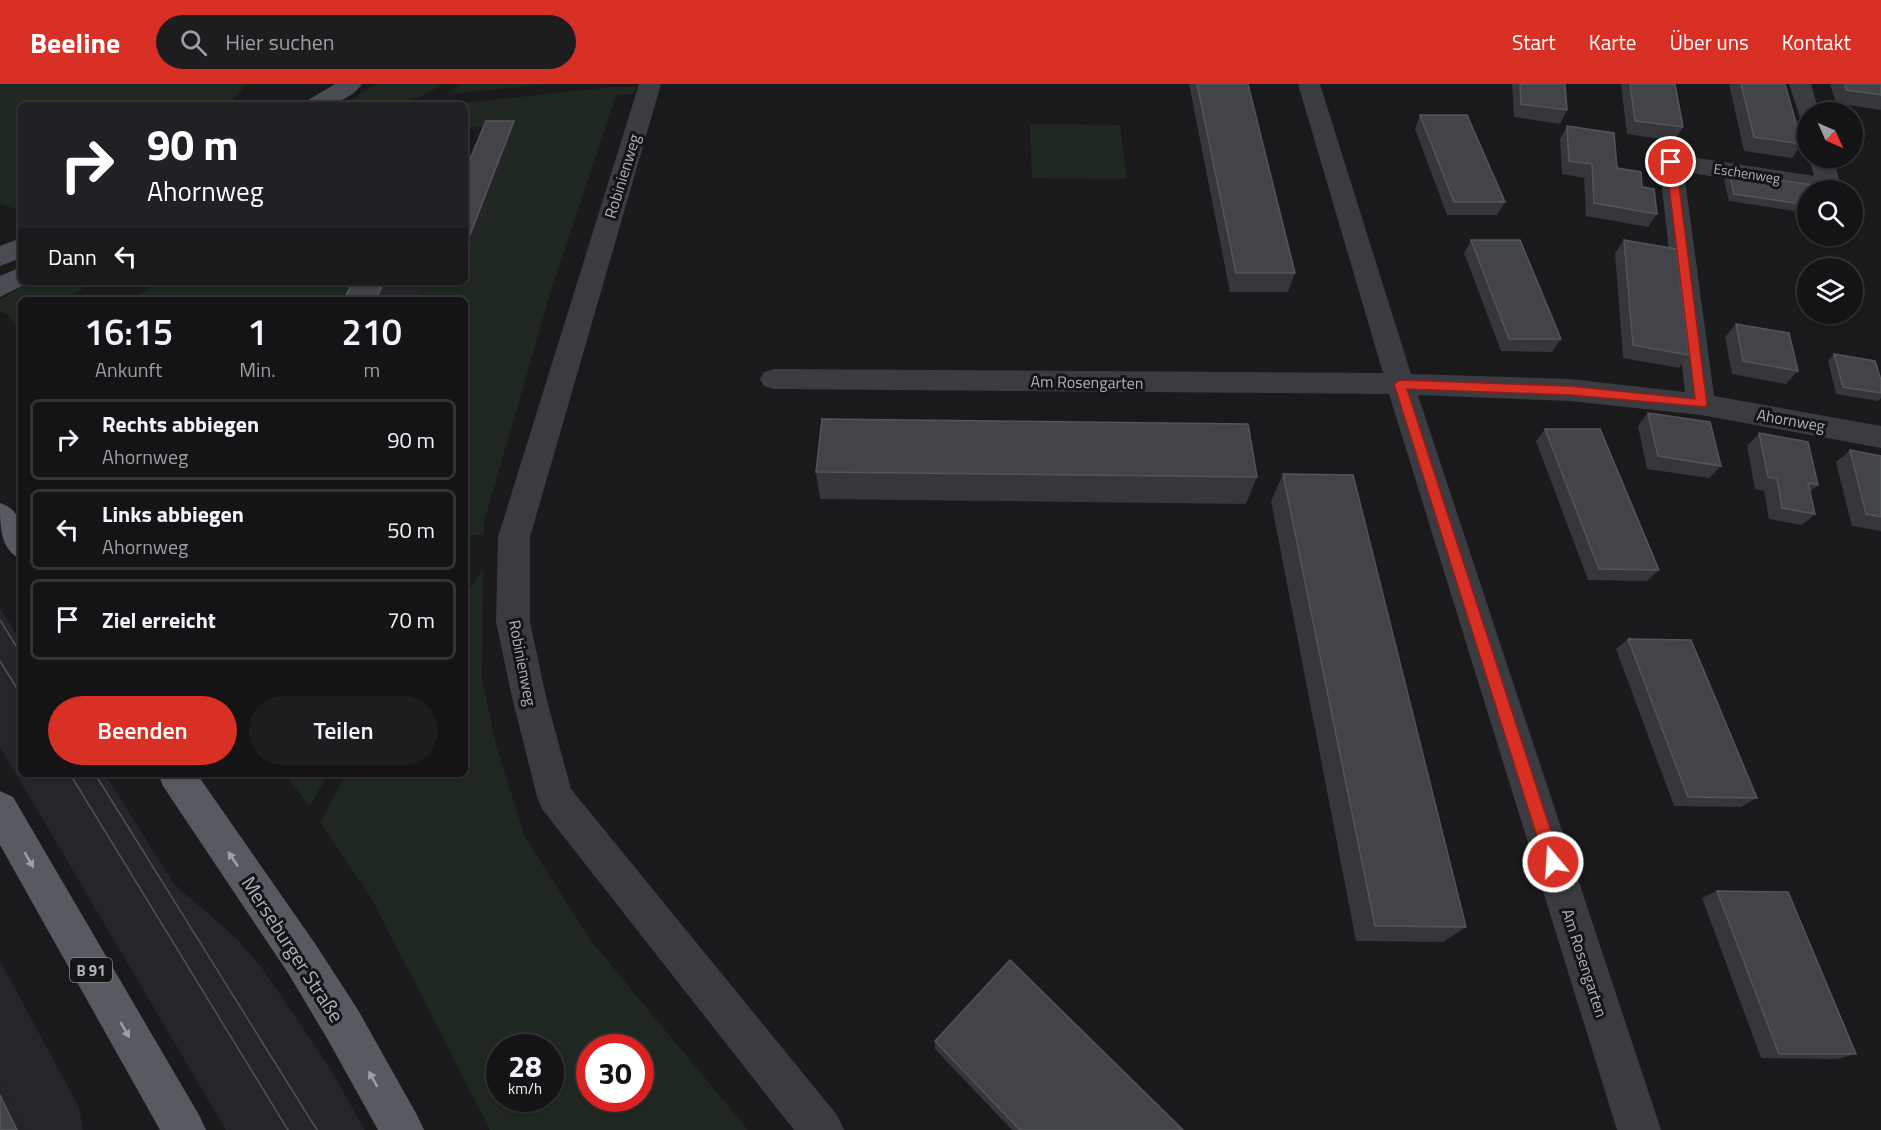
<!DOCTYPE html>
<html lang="de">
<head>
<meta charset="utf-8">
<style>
	:root { --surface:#141416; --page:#1d1d1f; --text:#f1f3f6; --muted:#9d9ea1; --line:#333335; --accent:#d93025 }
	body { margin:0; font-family:"Titillium Web",sans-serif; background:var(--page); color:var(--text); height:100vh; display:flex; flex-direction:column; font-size:22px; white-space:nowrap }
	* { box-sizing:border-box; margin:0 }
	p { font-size:20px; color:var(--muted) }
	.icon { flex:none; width:33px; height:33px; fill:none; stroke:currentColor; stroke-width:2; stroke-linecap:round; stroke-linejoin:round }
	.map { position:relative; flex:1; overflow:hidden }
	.details { position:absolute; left:18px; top:213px; width:450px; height:480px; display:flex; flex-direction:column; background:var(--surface); border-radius:9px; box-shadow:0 2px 4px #0004,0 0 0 2px var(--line) }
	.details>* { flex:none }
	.banner { position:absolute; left:18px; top:18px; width:450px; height:183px; border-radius:9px; box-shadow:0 2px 4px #0004,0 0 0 2px var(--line); background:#202124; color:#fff; overflow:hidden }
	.needle { width:39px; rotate:135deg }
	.tools { position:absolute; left:1797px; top:18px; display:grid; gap:12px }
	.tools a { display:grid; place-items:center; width:66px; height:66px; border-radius:50%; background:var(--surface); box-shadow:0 2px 4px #0004,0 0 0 2px var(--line); font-size:30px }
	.speed { position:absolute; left:486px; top:950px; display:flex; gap:12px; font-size:30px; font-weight:700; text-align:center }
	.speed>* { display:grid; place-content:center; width:78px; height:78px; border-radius:50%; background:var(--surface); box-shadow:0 2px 4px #0004,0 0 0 2px var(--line); line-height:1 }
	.speed small { font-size:15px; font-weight:400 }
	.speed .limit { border:9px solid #d22; background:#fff; color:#111 }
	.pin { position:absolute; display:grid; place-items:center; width:51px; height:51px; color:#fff; margin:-26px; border:3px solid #fff; border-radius:50%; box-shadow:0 2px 6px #0007 }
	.me { position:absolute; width:66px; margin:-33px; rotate:342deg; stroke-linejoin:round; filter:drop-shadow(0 0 4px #0008) }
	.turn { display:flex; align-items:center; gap:21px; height:126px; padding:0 30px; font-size:27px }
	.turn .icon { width:78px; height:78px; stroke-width:2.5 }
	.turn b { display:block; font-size:42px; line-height:51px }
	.then { display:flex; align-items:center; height:57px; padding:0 30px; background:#0003; gap:12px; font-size:22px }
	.eta { display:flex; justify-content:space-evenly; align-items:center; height:102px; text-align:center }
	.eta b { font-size:36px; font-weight:600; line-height:42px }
	.primary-button { display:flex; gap:12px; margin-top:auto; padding:12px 30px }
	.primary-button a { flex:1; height:69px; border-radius:36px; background:var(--accent); color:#fff; font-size:24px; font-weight:600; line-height:69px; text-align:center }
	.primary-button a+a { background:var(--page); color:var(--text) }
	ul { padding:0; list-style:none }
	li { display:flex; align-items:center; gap:18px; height:81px; margin:0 12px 9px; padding:0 18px; border:3px solid var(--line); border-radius:9px }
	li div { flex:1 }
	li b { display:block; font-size:22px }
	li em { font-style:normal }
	header { display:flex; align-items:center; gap:36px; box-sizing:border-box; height:84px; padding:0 30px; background:var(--accent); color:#fff }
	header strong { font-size:28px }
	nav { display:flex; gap:33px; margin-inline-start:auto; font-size:21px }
	.search { width:420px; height:54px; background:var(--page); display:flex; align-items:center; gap:15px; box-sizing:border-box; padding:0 21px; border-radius:33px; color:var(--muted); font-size:22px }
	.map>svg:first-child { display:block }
	.built { fill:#26262a }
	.green { fill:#1f2820; fill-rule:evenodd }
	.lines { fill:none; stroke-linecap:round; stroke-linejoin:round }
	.street { fill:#3b3c42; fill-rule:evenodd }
	.secondary { fill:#494c52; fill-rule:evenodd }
	.primary { fill:#575a61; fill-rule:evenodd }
	.tram { stroke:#4e5157; stroke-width:1.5 }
	.wall { fill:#36363b }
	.shaded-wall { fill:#252529 }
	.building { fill:#434449; stroke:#53555b; stroke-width:1.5 }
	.oneway { fill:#9ba1ab }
	.route { fill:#d93025; stroke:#8d1f18; stroke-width:1.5 }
	.labels { text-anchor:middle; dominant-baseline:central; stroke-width:6; stroke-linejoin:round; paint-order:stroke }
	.far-street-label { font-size:14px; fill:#acb3bd; stroke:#151518 }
	.shield { fill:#151518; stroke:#7f848c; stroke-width:1.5 }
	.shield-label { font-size:15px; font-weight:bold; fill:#acb3bd }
	.street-label { font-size:16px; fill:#acb3bd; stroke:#151518 }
	.near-street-label { font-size:20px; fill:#acb3bd; stroke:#151518 }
</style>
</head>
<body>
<header>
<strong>Beeline</strong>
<div class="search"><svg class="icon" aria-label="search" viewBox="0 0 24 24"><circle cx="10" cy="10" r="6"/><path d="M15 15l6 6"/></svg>Hier suchen</div>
<nav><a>Start</a><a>Karte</a><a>Über uns</a><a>Kontakt</a></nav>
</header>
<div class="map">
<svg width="1881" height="1046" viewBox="0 0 1881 1046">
	<rect width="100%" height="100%" fill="#1a1a1d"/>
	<!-- built -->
	<path class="built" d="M359 198H426L418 216H351Z
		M0 524 21 557V690H105L174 800 235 853 262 884 328 981 365 1046H226L0 663Z
		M0 877 79 1023 83 1046H0Z"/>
	<!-- green -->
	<path class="green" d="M0 0H247L227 21H21V123L16 125 0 120Z
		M376 0H442C410 24 381 21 343 21Z
		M460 0H547L448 10Z
		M610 3H637L633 10 616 11 549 213 484 438V451H465V216H418L426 198H465V163H471L516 44 465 43V21H446Z
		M1030 40 1120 41 1127 95 1032 94Z
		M30 198H93L64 216H21V239L16 241 7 230 0 227V216Z
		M158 198H359L351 216H131Z
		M483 485 482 594 496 661 525 753 591 857 748 1046H490L372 815 320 738 346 690H465V511ZM500 963H550V1014H500ZM590 963H640V1014H590Z
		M285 690H329L309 722Z"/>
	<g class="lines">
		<!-- street -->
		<path class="street" d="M639 0H661L530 453V538L546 613 571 705 837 1031 844 1046H794L542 725 537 713 512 613 496 538 498 453Z
			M1298 0H1320L1411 290 1570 295 1685 308 1659 78 1662 73 1671 70 1814 92 1809 74H1833L1841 102 1838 106 1808 107 1684 88 1714 312 1881 342V364L1701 331 1570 317 1418 311 1661 1046H1617L1389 310 774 305 764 302 760 295 764 288 774 285 1383 289Z
			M1789 0H1811L1819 28H1808V35L1800 33Z"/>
		<!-- secondary -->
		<path class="secondary" d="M335 0H362C349 19 326 21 304 21L308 16Z
			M21 154V174L0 182V162Z
			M21 183V198H30L0 213V192Z"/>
		<!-- primary -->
		<path class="primary" d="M0 419C26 427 21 452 21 475 0 466 0 442 0 419Z
			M158 690H197L316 861 358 926 417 1031 424 1046H378L328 956 288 889 163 702Z
			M0 707 13 713 199 1031 206 1046H160L0 761Z"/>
		<!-- tram -->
		<path class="tram" d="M0 536 21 570
			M0 577 21 611
			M70 690 288 1046
			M95 690 317 1046"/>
	</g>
	<!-- wall -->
	<path class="wall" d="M1189 0H1248L1295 189 1288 208H1230Z
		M1512 0H1565L1567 26 1560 40 1514 33Z
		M1621 0H1675L1683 43 1674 57 1627 50Z
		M1729 0H1785L1802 60 1792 74 1744 67Z
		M1830 0H1881V26L1836 19Z
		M1420 31 1505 118 1497 131H1447L1415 45Z
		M1567 42 1617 84 1642 103 1657 130 1648 143 1586 132 1584 94 1562 90 1560 55Z
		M516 44 471 163H465V87Z
		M1729 89 1808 106V129L1729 117 1724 96Z
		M1471 156 1561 255 1552 268 1501 267 1464 169Z
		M1624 156 1689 271 1679 284 1623 274 1615 169Z
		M1736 240 1798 287 1786 300 1732 290 1725 253Z
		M1834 270 1881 296V314L1878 317 1836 310 1828 277Z
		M1648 329 1721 382 1709 394 1647 385 1638 342Z
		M1545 345 1659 486 1647 497 1588 496 1536 357Z
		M1759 349 1818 401 1810 408 1815 430 1802 441 1769 435 1764 407 1755 405 1747 362Z
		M1850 366 1881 372V447L1852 442 1836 378Z
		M816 388 1257 393 1246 420 820 415Z
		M1283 390 1466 843 1443 858 1356 857 1271 417Z
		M1628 555 1757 714 1741 723 1674 722 1616 565Z
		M1717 807 1856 970 1837 975 1761 974 1702 814Z
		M935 957 1183 1046H1012L935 965Z"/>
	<!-- shaded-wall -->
	<path class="shaded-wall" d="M514 37 516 44 471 163 468 156Z
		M382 202 386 208 382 216H376Z
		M0 991 27 1046H17L0 1011Z"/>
	<!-- building -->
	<path class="building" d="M1197 0H1248L1295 189H1236Z
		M1520 0H1565L1567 26 1521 20Z
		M1630 0H1675L1683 43 1635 37Z
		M1741 0H1785L1802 60 1754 53Z
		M1845 0H1881V11L1846 6Z
		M1420 31H1467L1505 118H1454Z
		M486 37H514L468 156H465V87Z
		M1567 42 1614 49 1617 84 1641 88 1642 103 1654 105 1657 130 1594 119 1592 80 1569 77Z
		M1729 89 1841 105 1842 106H1808V121L1734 110Z
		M1471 156H1520L1561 255H1509Z
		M1624 156 1676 165 1689 271 1633 261Z
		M351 201 382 202 376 216H344Z
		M1736 240 1789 249 1798 287 1743 277Z
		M1834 270 1875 277 1881 296V309L1843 303Z
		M1648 329 1710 338 1721 382 1658 372Z
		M822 335 1248 340 1257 393 816 388Z
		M1545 345H1600L1659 486 1599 485Z
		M1759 349 1808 358 1818 401 1808 399 1815 430 1782 424 1777 395 1768 393Z
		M1850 366 1881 372V433L1866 430Z
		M1283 390 1353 391 1466 843 1375 842Z
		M1628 555 1691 556 1757 714 1688 713Z
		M1717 807 1788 808 1856 970H1779Z
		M1010 876 1183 1046H1020L935 957Z
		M0 1011 17 1046H0Z"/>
	<!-- one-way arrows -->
	<defs><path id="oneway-solid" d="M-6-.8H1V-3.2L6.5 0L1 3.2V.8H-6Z" transform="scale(1.5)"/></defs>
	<g class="oneway">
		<use href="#oneway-solid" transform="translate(233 775) rotate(-124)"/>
		<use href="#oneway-solid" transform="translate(29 776) rotate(60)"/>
		<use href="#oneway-solid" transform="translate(125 946) rotate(60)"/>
		<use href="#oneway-solid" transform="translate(373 995) rotate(-119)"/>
	</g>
	<!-- route -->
	<path class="route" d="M1671 74 1676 78 1707 320 1706 323 1570 311 1407 305 1561 778 1558 783 1553 785 1547 783 1545 778 1394 300 1400 296 1570 302 1695 315 1666 78Z"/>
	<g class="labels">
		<!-- far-street labels -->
		<g class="far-street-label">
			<text transform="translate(1747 89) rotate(9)">Eschenweg</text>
		</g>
		<!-- shield labels -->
		<rect class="shield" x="70" y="874" width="42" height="24" rx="4.5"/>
		<g class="shield-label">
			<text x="91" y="886">B 91</text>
		</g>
		<!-- street labels -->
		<g class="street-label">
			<text transform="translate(622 92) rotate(-73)">Robinienweg</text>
			<text transform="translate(1087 298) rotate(1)">Am Rosengarten</text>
			<text transform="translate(1791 336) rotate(10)">Ahornweg</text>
			<text transform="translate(523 579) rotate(79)">Robinienweg</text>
			<text transform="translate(1585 879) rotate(72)">Am Rosengarten</text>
		</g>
		<!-- near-street labels -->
		<g class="near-street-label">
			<text transform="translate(293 865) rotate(57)">Merseburger Straße</text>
		</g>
	</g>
</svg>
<div class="tools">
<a><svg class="needle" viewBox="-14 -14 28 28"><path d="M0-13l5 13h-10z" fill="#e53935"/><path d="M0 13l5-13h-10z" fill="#9d9ea1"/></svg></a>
<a><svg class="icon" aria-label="search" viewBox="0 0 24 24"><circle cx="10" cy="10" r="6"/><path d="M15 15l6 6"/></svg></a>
<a><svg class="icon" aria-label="layers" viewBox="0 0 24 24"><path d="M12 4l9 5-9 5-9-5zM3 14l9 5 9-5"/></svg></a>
</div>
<div class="speed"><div>28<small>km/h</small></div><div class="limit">30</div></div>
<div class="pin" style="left:1671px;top:78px;background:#d93025"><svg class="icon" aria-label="arrive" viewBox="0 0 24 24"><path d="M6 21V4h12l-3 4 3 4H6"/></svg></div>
<svg class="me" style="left:1553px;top:778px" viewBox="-20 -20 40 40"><circle r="17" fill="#d93025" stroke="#fff" stroke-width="3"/><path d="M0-11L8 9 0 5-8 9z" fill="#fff"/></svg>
<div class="banner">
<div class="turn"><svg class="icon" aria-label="right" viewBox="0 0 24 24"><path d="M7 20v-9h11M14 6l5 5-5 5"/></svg><div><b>90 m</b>Ahornweg</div></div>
<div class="then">Dann<svg class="icon" aria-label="left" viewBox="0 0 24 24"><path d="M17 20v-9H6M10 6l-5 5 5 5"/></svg></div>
</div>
<section class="details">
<div class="eta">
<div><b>16:15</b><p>Ankunft</p></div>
<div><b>1</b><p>Min.</p></div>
<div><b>210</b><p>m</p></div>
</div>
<ul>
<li><svg class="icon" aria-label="right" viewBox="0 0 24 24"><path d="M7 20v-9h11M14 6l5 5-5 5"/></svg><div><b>Rechts abbiegen</b><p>Ahornweg</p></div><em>90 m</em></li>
<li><svg class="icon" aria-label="left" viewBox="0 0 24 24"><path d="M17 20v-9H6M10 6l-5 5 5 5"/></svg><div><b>Links abbiegen</b><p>Ahornweg</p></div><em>50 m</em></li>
<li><svg class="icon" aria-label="arrive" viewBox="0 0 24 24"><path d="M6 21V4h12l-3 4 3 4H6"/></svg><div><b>Ziel erreicht</b></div><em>70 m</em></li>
</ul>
<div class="primary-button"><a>Beenden</a><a>Teilen</a></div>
</section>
</div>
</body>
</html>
